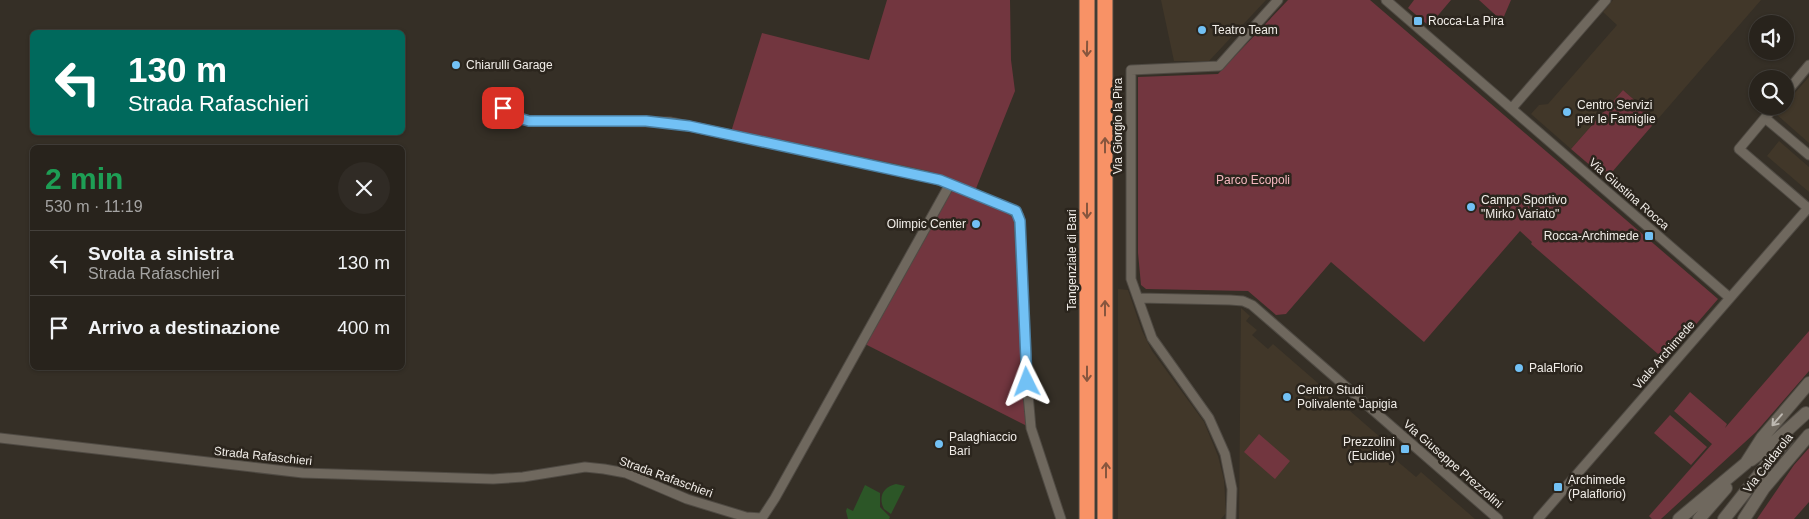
<!DOCTYPE html>
<html lang="it">
<head>
<meta charset="utf-8">
<style>
	:root { --surface:#28231c; --page:#302b25; --text:#f1f3f6; --muted:#a5a4a3; --line:#44403b }
	body { margin:0; font-family:Helvetica,sans-serif; background:var(--page); color:var(--text); height:100vh; display:flex; flex-direction:column; font-size:19px; white-space:nowrap }
	* { box-sizing:border-box; margin:0 }
	p { font-size:16px; color:var(--muted) }
	.icon { flex:none; width:28px; height:28px; fill:none; stroke:currentColor; stroke-width:2; stroke-linecap:round; stroke-linejoin:round }
	.map { position:relative; flex:1; overflow:hidden }
	.drawer { position:absolute; left:30px; top:145px; width:375px; height:225px; display:flex; flex-direction:column; background:var(--surface); border-radius:8px; box-shadow:0 1px 4px #0004,0 0 0 1px var(--line) }
	.drawer>* { flex:none }
	.guide { position:absolute; left:30px; top:30px; width:375px; height:105px; border-radius:8px; box-shadow:0 1px 4px #0004,0 0 0 1px var(--line); background:#00695c; color:#fff; overflow:hidden }
	.controls { position:absolute; left:1749px; top:15px; display:grid; gap:10px }
	.controls a { display:grid; place-items:center; width:45px; height:45px; border-radius:50%; background:var(--surface); box-shadow:0 1px 4px #0004,0 0 0 1px var(--line); font-size:25px }
	.pin { position:absolute; display:grid; place-items:center; width:42px; height:42px; color:#fff; margin:-21px; border-radius:10px; box-shadow:0 2px 8px #0006 }
	.me { position:absolute; width:55px; margin:-28px; rotate:357deg; stroke-linejoin:round; filter:drop-shadow(0 0 4px #0008) }
	.turn { display:flex; align-items:center; gap:18px; height:105px; padding:0 15px; font-size:22px }
	.turn .icon { width:65px; height:65px; stroke-width:2.5 }
	.turn b { display:block; font-size:35px; line-height:42px }
	.round { display:grid; place-items:center; flex:none; width:52px; height:52px; border-radius:26px; background:var(--page) }
	.overview { display:flex; align-items:center; justify-content:space-between; height:85px; padding:0 15px }
	h1 { font-size:30px; font-weight:800; line-height:38px; color:#1e9e55 }
	ul { padding:0; list-style:none }
	li { display:flex; align-items:center; gap:15px; height:65px; padding:0 15px; border-top:1px solid var(--line) }
	li div { flex:1 }
	li b { display:block; font-size:19px }
	li em { font-style:normal }
	.map>svg:first-child { display:block }
	.built { fill:#413729 }
	.green { fill:#72363f }
	.water { fill:#2c5627 }
	.lines { fill:none; stroke-linecap:round; stroke-linejoin:round }
	.street-casing { stroke:#4f4a43; stroke-width:11 }
	.secondary-casing { stroke:#4f4a43; stroke-width:14 }
	.highway-casing { stroke:#4f4a43; stroke-width:17 }
	.street { stroke:#6f685e; stroke-width:9 }
	.secondary { stroke:#6f685e; stroke-width:12 }
	.highway { stroke:#f89266; stroke-width:15 }
	.oneway { stroke:#87563e }
	.oneway2 { stroke:#bdb8b1 }
	.route-casing { stroke:#4a7d9f; stroke-width:12 }
	.route { stroke:#72c1f5; stroke-width:9 }
	.poi-dot { fill:#72c1f5; stroke:#2b251d; stroke-width:2 }
	.labels { text-anchor:middle; dominant-baseline:central; stroke-width:5; stroke-linejoin:round; paint-order:stroke }
	.poi-label { font-size:12px; fill:#f1ede8; stroke:#2b251d; text-anchor:start }
	.street-label { font-size:12px; fill:#f1ede8; stroke:#2b251d }
	.park-label { font-size:12px; fill:#f5b8bf; stroke:#2b251d }
</style>
</head>
<body>
<div class="map">
<svg width="1809" height="519" viewBox="0 0 1809 519">
	<rect width="100%" height="100%" fill="#352f26"/>
	<!-- built -->
	<path class="built" d="M1161 0H1266L1209 61H1174Z
		M1613 0H1761L1657 120 1623 90 1571 149 1531 114 1539 105 1548 104 1617 25 1603 12Z
		M1809 77V143L1776 114Z
		M1779 141 1809 167V192L1767 156Z
		M1118 289 1128 290 1142 331 1152 351 1204 422 1218 456 1224 480 1226 513 1221 519H1118Z
		M1241 308 1250 316 1246 321 1257 330 1252 335 1268 349 1273 344 1388 444 1384 450 1416 477 1421 472 1475 519H1239Z"/>
	<!-- green -->
	<path class="green" d="M887 0H1010L1011 60 1015 91 973 196 1016 211 1027 426 865 344 955 181 948 177 731 132 762 33 869 60Z
		M1288 0H1370L1718 299 1665 360 1531 244 1532 242 1520 231 1424 342 1331 262 1286 314 1276 315 1248 291 1146 289 1141 285 1138 253V77L1218 74Z
		M1414 0H1451L1429 26 1408 8Z
		M1479 0H1511L1502 21Z
		M1623 90 1657 120 1606 179 1571 149Z
		M1809 331V371L1756 432 1661 519H1652L1649 516 1712 444 1674 411 1690 392 1727 424 1725 428Z
		M1670 415 1707 447 1691 465 1654 433Z
		M1259 434 1290 461 1275 479 1244 452Z
		M1809 448V502L1794 519H1757L1794 465Z"/>
	<!-- water -->
	<path class="water" d="M896 484 905 486 891 514 884 509C878 497 883 487 896 484Z
		M865 485 880 493V507L890 517 889 519H848L846 511 847 508 853 511Z"/>
	<g class="lines">
		<defs>
			<path id="street" d="M1386 0 1730 298
				M1785 94 1809 65
				M1775 106 1739 149 1808 208
				M503 108 512 116 529 121 670 122 926 176 950 184
				M1512 108 1606 0
				M1765 118 1809 155
				M1139 298 1230 300 1243 301 1252 305 1498 519
				M0 438 303 473 493 479 523 477 585 467 604 469 626 473 687 499 746 517 762 518 775 498 950 184 1009 208 1019 216 1027 383 1031 428 1061 519
				M1231 519 1232 489 1225 454 1209 418 1152 338 1131 279V70L1219 66 1278 0
				M1538 519 1809 207"/>
			<path id="secondary" d="M1751 460 1772 444 1806 413
				M1679 519 1746 463 1762 438 1809 383
				M1699 519 1726 488
				M1724 519 1788 438
				M1744 519 1764 488 1809 435"/>
			<path id="highway" d="M1087 0V519
				M1105 0V519"/>
		</defs>
		<!-- street casing -->
		<use href="#street" class="street-casing"/>
		<!-- secondary casing -->
		<use href="#secondary" class="secondary-casing"/>
		<!-- highway casing -->
		<use href="#highway" class="highway-casing"/>
		<!-- street -->
		<use href="#street" class="street"/>
		<!-- secondary -->
		<use href="#secondary" class="secondary"/>
		<!-- highway -->
		<use href="#highway" class="highway"/>
	</g>
	<!-- one-way arrows -->
	<defs><path id="oneway-shaft" d="M-6 0H5M1.5-3L5.5 0L1.5 3" fill="none" stroke-width="1.6" stroke-linecap="round" stroke-linejoin="round" transform="scale(1.25)"/></defs>
	<g class="oneway">
		<use href="#oneway-shaft" transform="translate(1087 49) rotate(91)"/>
		<use href="#oneway-shaft" transform="translate(1105 145) rotate(-90)"/>
		<use href="#oneway-shaft" transform="translate(1087 211) rotate(90)"/>
		<use href="#oneway-shaft" transform="translate(1105 308) rotate(-90)"/>
		<use href="#oneway-shaft" transform="translate(1087 374) rotate(90)"/>
		<use href="#oneway-shaft" transform="translate(1106 470) rotate(-90)"/>
	</g>
	<use class="oneway2" href="#oneway-shaft" transform="translate(1777 420) rotate(131)"/>
	<g class="lines">
		<defs>
			<path id="route" d="M503 108 512 116 529 121H646L689 126 940 180 1016 211 1020 221 1027 382"/>
		</defs>
		<!-- route casing -->
		<use href="#route" class="route-casing"/>
		<!-- route -->
		<use href="#route" class="route"/>
	</g>
	<!-- markers -->
	<g class="poi-dot">
		<rect x="1413" y="16" width="10" height="10" rx="2.5"/>
		<circle cx="1202" cy="30" r="5"/>
		<circle cx="456" cy="65" r="5"/>
		<circle cx="1567" cy="112" r="5"/>
		<circle cx="1471" cy="207" r="5"/>
		<circle cx="976" cy="224" r="5"/>
		<rect x="1644" y="231" width="10" height="10" rx="2.5"/>
		<circle cx="1519" cy="368" r="5"/>
		<circle cx="1287" cy="397" r="5"/>
		<circle cx="939" cy="444" r="5"/>
		<rect x="1400" y="444" width="10" height="10" rx="2.5"/>
		<rect x="1553" y="482" width="10" height="10" rx="2.5"/>
	</g>
	<g class="labels">
		<!-- poi labels -->
		<g class="poi-label">
			<text x="1428" y="21">Rocca-La Pira</text>
			<text x="1212" y="30">Teatro Team</text>
			<text x="466" y="65">Chiarulli Garage</text>
			<text x="1577" y="105">Centro Servizi<tspan x="1577" dy="14">per le Famiglie</tspan></text>
			<text x="1481" y="200">Campo Sportivo<tspan x="1481" dy="14">"Mirko Variato"</tspan></text>
			<text x="966" y="224" text-anchor="end">Olimpic Center</text>
			<text x="1639" y="236" text-anchor="end">Rocca-Archimede</text>
			<text x="1529" y="368">PalaFlorio</text>
			<text x="1297" y="390">Centro Studi<tspan x="1297" dy="14">Polivalente Japigia</tspan></text>
			<text x="949" y="437">Palaghiaccio<tspan x="949" dy="14">Bari</tspan></text>
			<text x="1395" y="442" text-anchor="end">Prezzolini<tspan x="1395" dy="14">(Euclide)</tspan></text>
			<text x="1568" y="480">Archimede<tspan x="1568" dy="14">(Palaflorio)</tspan></text>
		</g>
		<!-- street labels -->
		<g class="street-label">
			<text transform="translate(1118 126) rotate(-90)">Via Giorgio la Pira</text>
			<text transform="translate(1629 194) rotate(41)">Via Giustina Rocca</text>
			<text transform="translate(1072 260) rotate(-90)">Tangenziale di Bari</text>
			<text transform="translate(1664 355) rotate(-49)">Viale Archimede</text>
			<text transform="translate(263 456) rotate(6)">Strada Rafaschieri</text>
			<text transform="translate(1768 463) rotate(-52)">Via Caldarola</text>
			<text transform="translate(1453 464) rotate(41)">Via Giuseppe Prezzolini</text>
			<text transform="translate(666 477) rotate(20)">Strada Rafaschieri</text>
		</g>
		<!-- park labels -->
		<g class="park-label">
			<text x="1253" y="180">Parco Ecopoli</text>
		</g>
	</g>
</svg>
<div class="controls">
<a><svg class="icon" aria-label="sound" viewBox="0 0 24 24"><path d="M4 9h4l5-4v14l-5-4H4zM17 9q2 3 0 6"/></svg></a>
<a><svg class="icon" aria-label="search" viewBox="0 0 24 24"><circle cx="10" cy="10" r="6"/><path d="M15 15l6 6"/></svg></a>
</div>
<div class="pin" style="left:503px;top:108px;background:#d93025"><svg class="icon" aria-label="arrive" viewBox="0 0 24 24"><path d="M6 21V4h12l-3 4 3 4H6"/></svg></div>
<svg class="me" style="left:1027px;top:382px" viewBox="-20 -20 40 40"><path d="M0-17L14 15 0 8-14 15z" fill="#72c1f5" stroke="#fff" stroke-width="4"/></svg>
<div class="guide">
<div class="turn"><svg class="icon" aria-label="left" viewBox="0 0 24 24"><path d="M17 20v-9H6M10 6l-5 5 5 5"/></svg><div><b>130 m</b>Strada Rafaschieri</div></div>
</div>
<section class="drawer">
<div class="overview"><div><h1>2 min</h1><p>530 m · 11:19</p></div><a class="round"><svg class="icon" aria-label="close" viewBox="0 0 24 24"><path d="M6 6l12 12M18 6L6 18"/></svg></a></div>
<ul>
<li><svg class="icon" aria-label="left" viewBox="0 0 24 24"><path d="M17 20v-9H6M10 6l-5 5 5 5"/></svg><div><b>Svolta a sinistra</b><p>Strada Rafaschieri</p></div><em>130 m</em></li>
<li><svg class="icon" aria-label="arrive" viewBox="0 0 24 24"><path d="M6 21V4h12l-3 4 3 4H6"/></svg><div><b>Arrivo a destinazione</b></div><em>400 m</em></li>
</ul>
</section>
</div>
</body>
</html>
